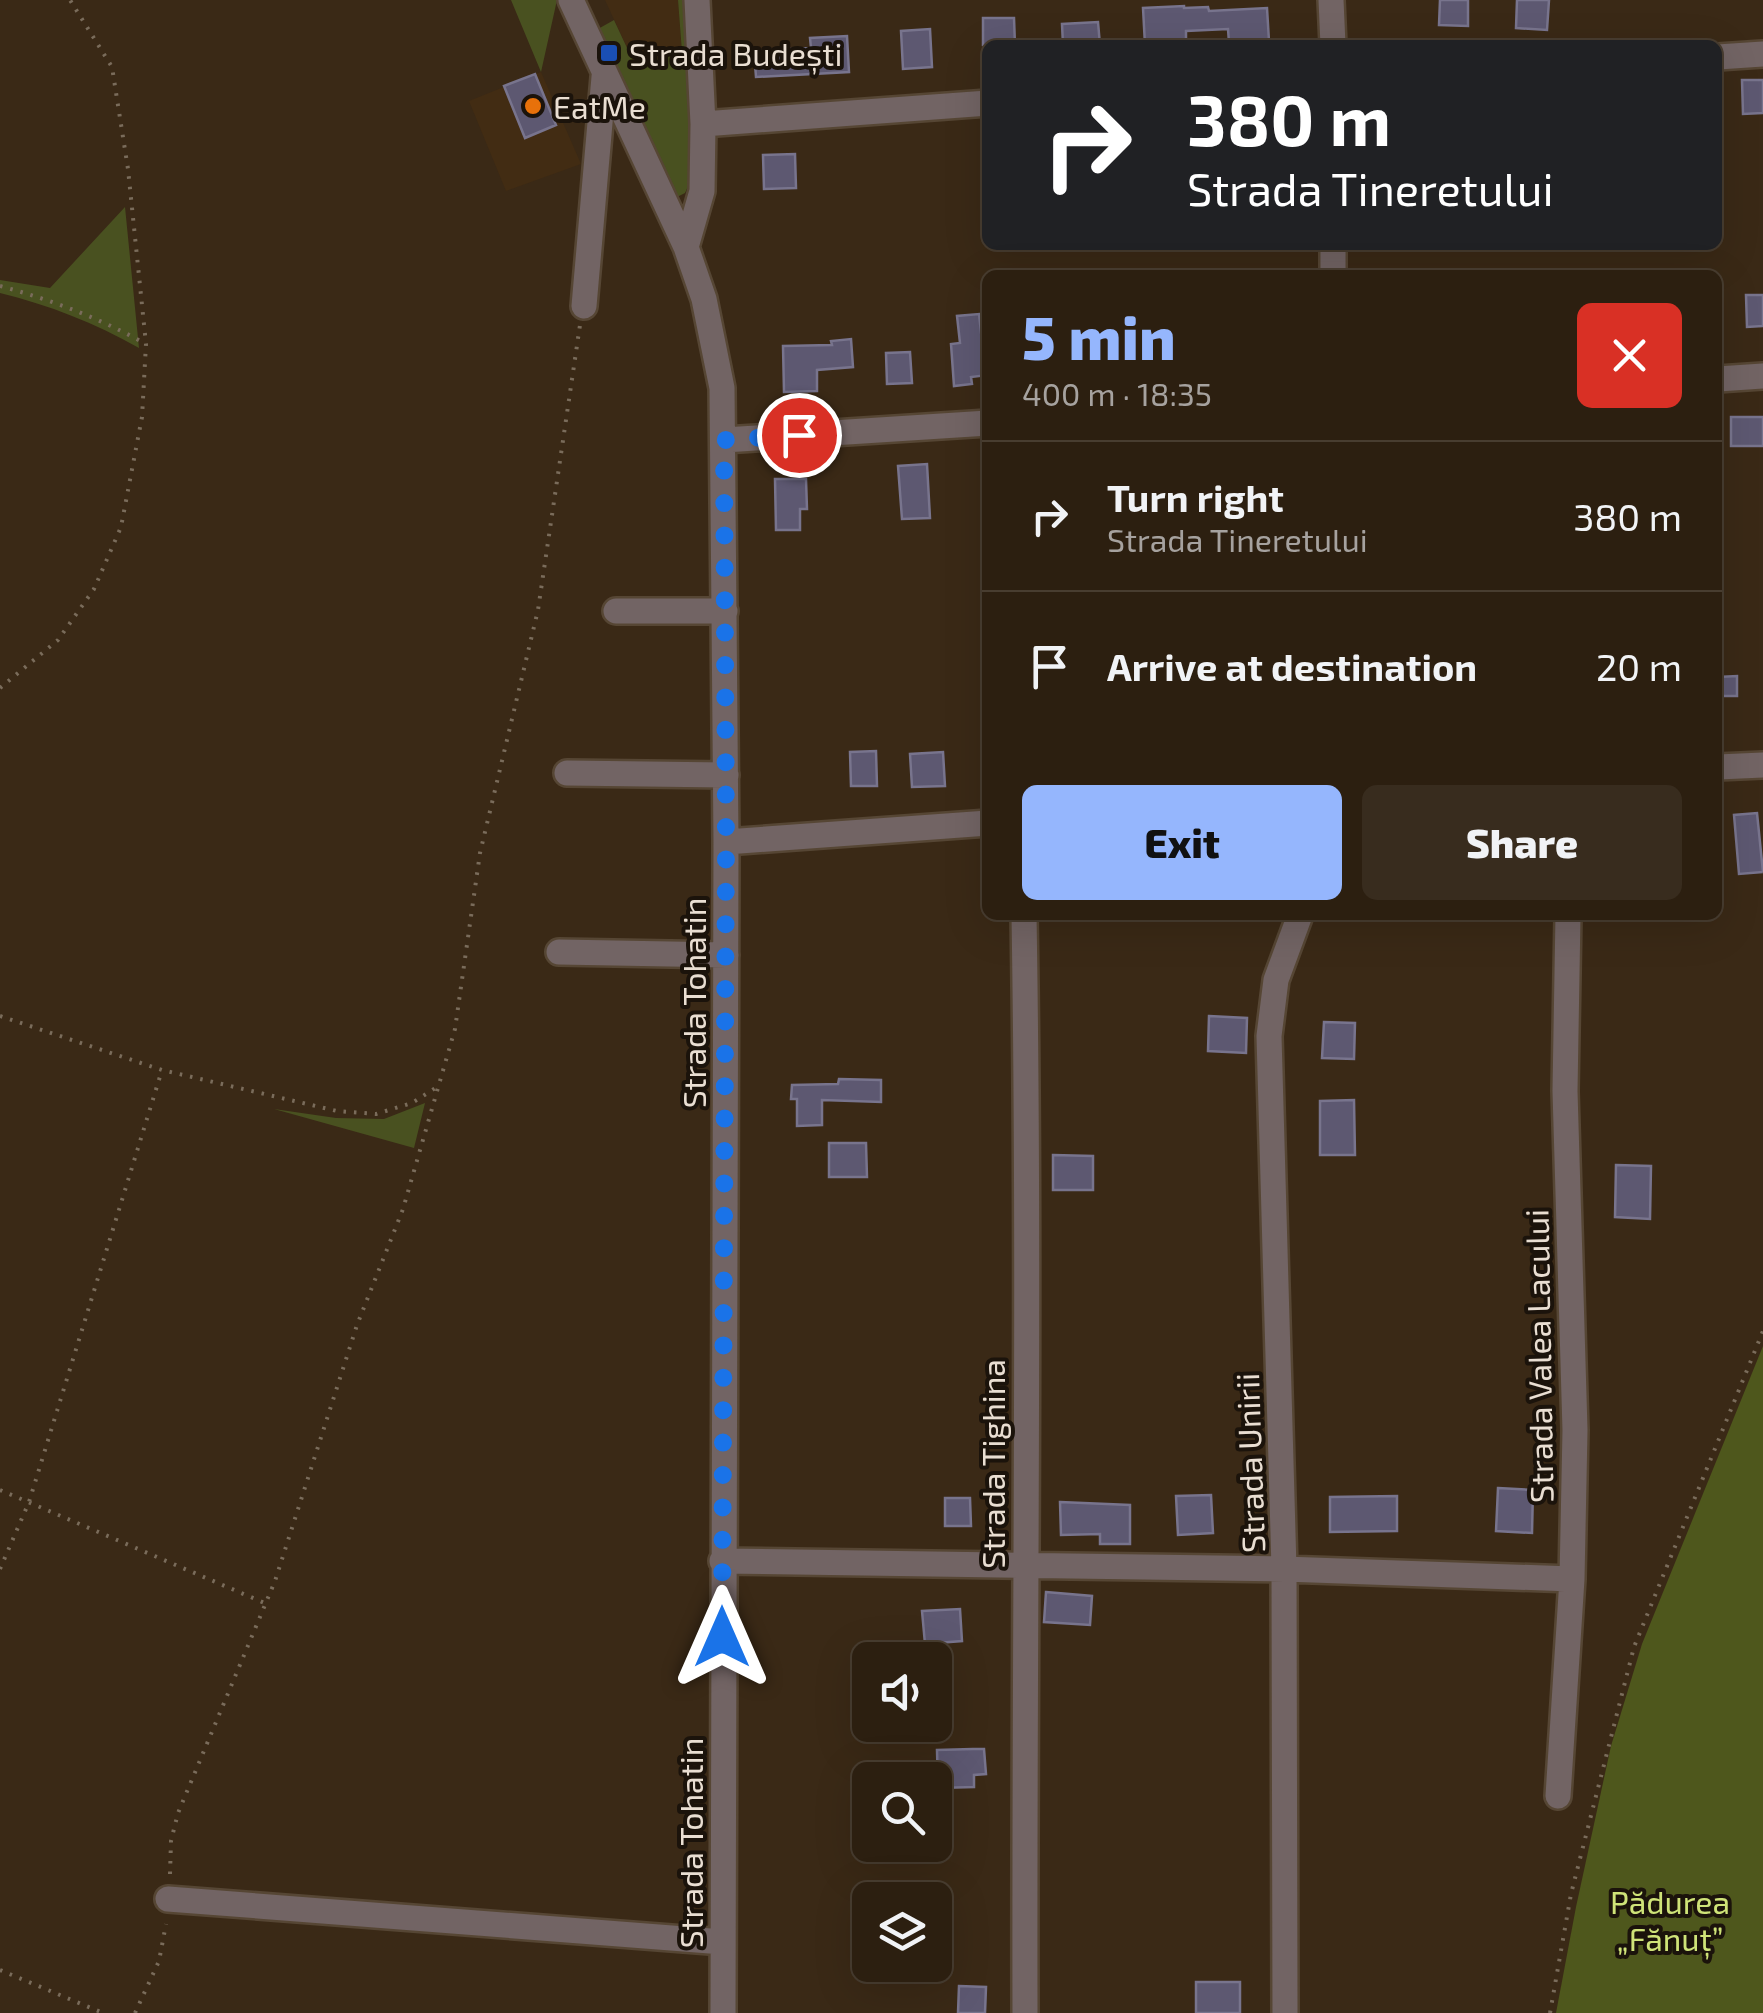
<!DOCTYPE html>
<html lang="en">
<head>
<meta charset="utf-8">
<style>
	:root { --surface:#2c1f10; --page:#382c1e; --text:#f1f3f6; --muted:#a6a29f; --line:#483d30; --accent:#95b6fd }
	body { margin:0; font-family:"Exo 2",sans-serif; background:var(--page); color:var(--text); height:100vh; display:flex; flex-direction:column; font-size:38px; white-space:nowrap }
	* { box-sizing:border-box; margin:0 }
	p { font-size:32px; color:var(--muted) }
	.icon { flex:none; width:55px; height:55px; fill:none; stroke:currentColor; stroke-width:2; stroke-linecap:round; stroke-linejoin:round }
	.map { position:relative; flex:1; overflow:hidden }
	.drawer { position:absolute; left:982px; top:270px; width:740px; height:650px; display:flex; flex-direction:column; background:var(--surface); border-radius:15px; box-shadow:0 10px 40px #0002,0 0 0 2px var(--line) }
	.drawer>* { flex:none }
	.banner { position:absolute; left:982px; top:40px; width:740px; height:210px; border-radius:15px; box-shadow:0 10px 40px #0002,0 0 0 2px var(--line); background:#202124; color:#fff; overflow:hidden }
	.tools { position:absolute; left:852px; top:1642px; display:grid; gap:20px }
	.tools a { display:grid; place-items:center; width:100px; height:100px; border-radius:15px; background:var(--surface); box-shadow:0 10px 40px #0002,0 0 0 2px var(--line); font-size:50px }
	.pin { position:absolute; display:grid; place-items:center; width:85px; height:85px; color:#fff; margin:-42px; border:5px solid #fff; border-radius:50%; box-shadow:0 2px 10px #0007 }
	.me { position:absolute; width:110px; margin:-55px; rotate:0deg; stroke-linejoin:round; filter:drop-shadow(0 0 8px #0008) }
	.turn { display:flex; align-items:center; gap:35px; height:210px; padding:0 40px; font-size:45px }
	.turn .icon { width:130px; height:130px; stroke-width:2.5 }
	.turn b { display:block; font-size:70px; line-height:85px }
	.round { display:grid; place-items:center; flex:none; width:105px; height:105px; border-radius:15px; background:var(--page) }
	.headline { display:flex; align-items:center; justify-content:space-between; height:170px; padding:0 40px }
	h1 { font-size:60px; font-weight:800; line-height:75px; color:var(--accent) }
	.button { display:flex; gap:20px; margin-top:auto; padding:20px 40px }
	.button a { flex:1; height:115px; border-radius:15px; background:var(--accent); color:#111; font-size:40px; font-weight:800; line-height:115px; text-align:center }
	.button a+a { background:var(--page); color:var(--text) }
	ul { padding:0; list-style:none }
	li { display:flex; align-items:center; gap:30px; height:150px; padding:0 40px; border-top:2px solid var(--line) }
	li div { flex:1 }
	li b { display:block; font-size:38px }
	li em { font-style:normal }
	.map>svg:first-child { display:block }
	.built { fill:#422c13 }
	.green { fill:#495120 }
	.forest { fill:#4e571c }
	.building { fill:#5d5871; stroke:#78748d; stroke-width:2.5 }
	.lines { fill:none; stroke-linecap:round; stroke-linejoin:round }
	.minor-casing { stroke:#564634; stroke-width:30 }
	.path { stroke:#7a6c5b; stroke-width:4; stroke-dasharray:2.5 8; stroke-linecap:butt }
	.minor { stroke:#726464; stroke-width:25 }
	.route { stroke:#1a73e8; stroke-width:18; stroke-dasharray:0 32.4 }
	.transit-dot { fill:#1a4fb4; stroke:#1b130b; stroke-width:4 }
	.food-dot { fill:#e8710a; stroke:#1b130b; stroke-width:4 }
	.labels { text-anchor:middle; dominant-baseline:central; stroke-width:8; stroke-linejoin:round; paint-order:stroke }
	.poi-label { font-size:32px; fill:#e9ded2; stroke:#1b130b; text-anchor:start }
	.street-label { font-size:32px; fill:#e9ded2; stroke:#1b130b }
	.park-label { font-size:32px; fill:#cfe378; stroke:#1b130b }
</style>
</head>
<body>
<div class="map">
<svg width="1763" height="2013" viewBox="0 0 1763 2013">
	<rect width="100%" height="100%" fill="#3a2916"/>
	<!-- built -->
	<path class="built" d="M605 0H678L682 52 635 65Z
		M541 72 581 164 506 191 469 101Z"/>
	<!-- green -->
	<path class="green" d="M511 0H557L541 72Z
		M678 0H686C689 43 704 160 685 193L677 197 669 192 598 29 614 20 635 65 682 52Z
		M125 207 139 348C95 323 49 305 0 293V280L50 288Z
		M425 1103 414 1148 274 1109 336 1118 384 1119Z"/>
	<!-- forest -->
	<path class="forest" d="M1763 1346V2013H1556L1576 1907 1611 1746 1642 1644Z"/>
	<!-- building -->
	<path class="building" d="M1440 0H1468V26L1439 25Z
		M1517 0H1549L1547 30 1516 28Z
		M1184 6V8L1208 7 1209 11 1267 8 1269 41 1229 43 1228 29 1186 31V45H1145L1143 8Z
		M983 18H1014L1015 45H983Z
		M1098 22 1100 45H1063L1062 24Z
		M930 29 932 67 903 69 901 31Z
		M847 36 849 72 756 77 754 51 811 48 810 38Z
		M535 74 556 125 525 138 504 86Z
		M1742 80H1763V113L1743 114Z
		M795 154 796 188 764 189 763 155Z
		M1746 295H1763V326L1747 327Z
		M979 314 982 341 988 340V375L971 377 972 384 954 386 951 344 960 343 957 316Z
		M851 339 853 367 817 370V391L784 392 783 346 832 345 831 341Z
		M910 352 912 383 887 384 886 353Z
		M1731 417H1763V446H1731Z
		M927 464 930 518 902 519 898 466Z
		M775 479H806L807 509H800V530H776Z
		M1737 676V696H1718V677Z
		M876 751 877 786H851L850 752Z
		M943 752 945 786 912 787 910 754Z
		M1757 813 1763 872 1739 874 1734 815Z
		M1209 1016 1247 1018 1246 1053 1208 1051Z
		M1324 1022 1355 1023 1354 1059 1322 1058Z
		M839 1079 881 1080V1102L822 1100V1125L797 1126V1099H791L792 1085 838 1084Z
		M1354 1100 1355 1155H1320V1101Z
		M829 1143H866L867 1177H829Z
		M1053 1155 1093 1156V1190H1053Z
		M1616 1165 1651 1166 1650 1219 1615 1217Z
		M1498 1488 1533 1490 1532 1533 1496 1531Z
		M1211 1495 1213 1533 1178 1535 1176 1496Z
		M1397 1496V1531L1330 1532V1497Z
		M945 1498H970L971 1526H945Z
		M1060 1502 1130 1505V1544H1100V1534L1061 1535Z
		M1046 1592 1092 1596 1090 1625 1044 1622Z
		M960 1609 962 1641 925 1644 922 1611Z
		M973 1749H984L986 1774 974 1775V1787L938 1788 937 1750Z
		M1196 1982H1240V2013H1196Z
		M959 1986 986 1987 985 2013H958Z"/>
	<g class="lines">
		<defs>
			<path id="minor" d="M571 0 686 247 704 299 722 388 726 842 723 2013
				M1331 0 1333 45
				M1718 57 1763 54
				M703 124 988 103
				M686 247 702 191 703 124 697 0
				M1333 275V245
				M584 306 604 77
				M1718 379 1763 376
				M724 440 988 423
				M616 611H725
				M1718 767 1763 765
				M567 773 726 775
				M726 842 988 823
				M1024 915C1030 1281 1024 1647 1025 2013
				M559 952 726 955
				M722 1561 1284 1569 1572 1579
				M1558 1796 1572 1579 1575 1430 1565 1091 1568 915
				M168 1899 723 1942
				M1285 2013 1284 1569 1269 1036 1276 980 1300 915"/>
		</defs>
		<!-- minor casing -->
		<use href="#minor" class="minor-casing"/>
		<!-- path -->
		<path class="path" d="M0 286C52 300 99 318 146 344
			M0 688 58 640 94 589 121 527 142 417 146 344 128 169 112 67 70 0
			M0 1016 162 1070 337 1111 376 1114 412 1103 437 1087
			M0 1490 267 1604
			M0 1569 29 1502 162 1070
			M170 1874 171 1841 178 1813 275 1581 357 1325 403 1209 455 1029 480 853 538 610 580 325
			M0 1970 103 2013
			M135 2013 159 1961 166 1924
			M1550 2013 1571 1894 1634 1647 1763 1331"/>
		<!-- minor -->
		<use href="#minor" class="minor"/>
	</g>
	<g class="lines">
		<!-- route -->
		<path class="route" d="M722 1637 726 842 724 440 799 435"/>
	</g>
	<!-- markers -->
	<rect class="transit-dot" x="599" y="43" width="20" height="20" rx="5"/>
	<circle class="food-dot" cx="533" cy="106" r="10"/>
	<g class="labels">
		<!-- poi labels -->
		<g class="poi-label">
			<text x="629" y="53">Strada Budești</text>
			<text x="553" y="106">EatMe</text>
		</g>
		<!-- street labels -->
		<g class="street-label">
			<text transform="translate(693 1003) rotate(-90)">Strada Tohatin</text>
			<text transform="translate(1538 1356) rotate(-91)">Strada Valea Lacului</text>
			<text transform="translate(1249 1463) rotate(-92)">Strada Unirii</text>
			<text transform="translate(992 1464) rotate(-90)">Strada Tighina</text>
			<text transform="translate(690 1843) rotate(-90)">Strada Tohatin</text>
		</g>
		<!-- park labels -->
		<g class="park-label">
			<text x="1670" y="1901">Pădurea<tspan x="1670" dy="37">„Fănuț”</tspan></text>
		</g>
	</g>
</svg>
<div class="tools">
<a><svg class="icon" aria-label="sound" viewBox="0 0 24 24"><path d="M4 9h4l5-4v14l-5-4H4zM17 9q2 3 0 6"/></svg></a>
<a><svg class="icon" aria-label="search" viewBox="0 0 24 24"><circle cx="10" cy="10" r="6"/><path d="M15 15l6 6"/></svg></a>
<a><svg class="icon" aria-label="layers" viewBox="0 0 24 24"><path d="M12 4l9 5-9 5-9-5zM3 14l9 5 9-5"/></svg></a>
</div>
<div class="pin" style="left:799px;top:435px;background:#d93025"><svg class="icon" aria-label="arrive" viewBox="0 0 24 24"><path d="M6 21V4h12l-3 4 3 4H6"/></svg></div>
<svg class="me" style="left:722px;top:1637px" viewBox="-20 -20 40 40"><path d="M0-17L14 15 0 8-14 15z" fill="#1a73e8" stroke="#fff" stroke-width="4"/></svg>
<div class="banner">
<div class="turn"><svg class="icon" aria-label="right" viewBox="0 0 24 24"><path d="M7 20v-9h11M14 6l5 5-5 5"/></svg><div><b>380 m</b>Strada Tineretului</div></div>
</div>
<section class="drawer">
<div class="headline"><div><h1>5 min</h1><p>400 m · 18:35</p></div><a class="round" style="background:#d93025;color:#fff"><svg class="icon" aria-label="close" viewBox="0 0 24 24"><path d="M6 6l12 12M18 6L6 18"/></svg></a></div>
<ul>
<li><svg class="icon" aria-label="right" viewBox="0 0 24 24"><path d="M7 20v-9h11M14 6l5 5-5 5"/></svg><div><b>Turn right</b><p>Strada Tineretului</p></div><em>380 m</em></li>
<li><svg class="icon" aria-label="arrive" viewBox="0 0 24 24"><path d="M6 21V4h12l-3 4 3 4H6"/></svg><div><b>Arrive at destination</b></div><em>20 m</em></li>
</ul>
<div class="button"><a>Exit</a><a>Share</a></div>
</section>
</div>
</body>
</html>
